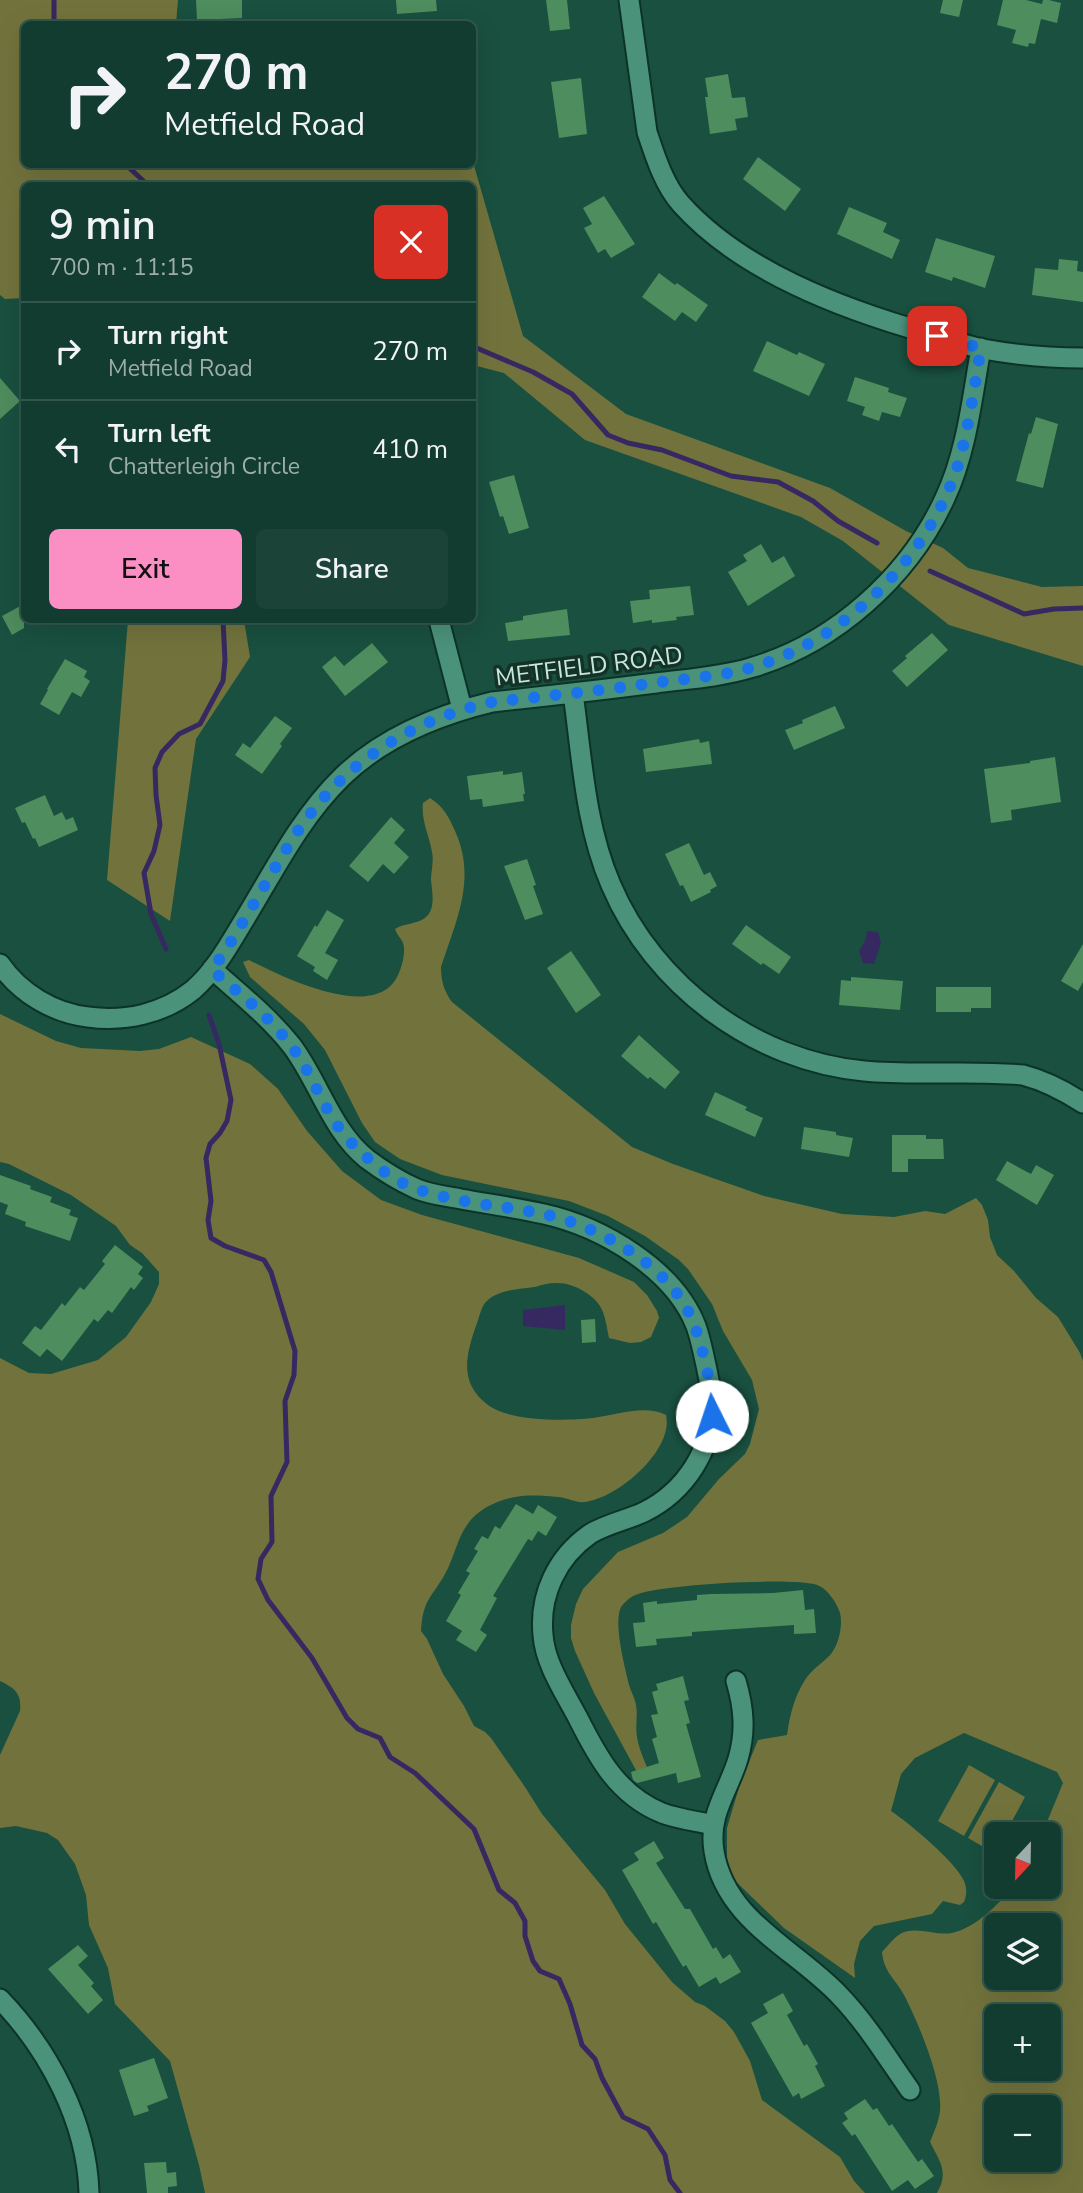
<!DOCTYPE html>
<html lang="en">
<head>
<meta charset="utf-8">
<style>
	:root { --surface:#133c30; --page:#1c4338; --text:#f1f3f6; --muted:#9dadab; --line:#32564c; --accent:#fb8fc4 }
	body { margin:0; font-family:"Nunito Sans",sans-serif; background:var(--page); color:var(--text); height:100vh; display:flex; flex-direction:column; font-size:26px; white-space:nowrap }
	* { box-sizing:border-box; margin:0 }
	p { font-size:23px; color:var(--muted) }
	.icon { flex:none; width:38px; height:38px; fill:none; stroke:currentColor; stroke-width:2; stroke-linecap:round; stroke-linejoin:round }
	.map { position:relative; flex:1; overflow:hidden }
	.panel { position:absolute; left:21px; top:182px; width:455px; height:441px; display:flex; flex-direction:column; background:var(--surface); border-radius:10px; box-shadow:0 7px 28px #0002,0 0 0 2px var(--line) }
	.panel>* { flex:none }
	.hud { position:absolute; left:21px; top:21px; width:455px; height:147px; border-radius:10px; box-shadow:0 7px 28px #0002,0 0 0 2px var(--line); background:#133c30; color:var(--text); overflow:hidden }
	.needle { width:46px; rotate:202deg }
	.tools { position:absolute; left:984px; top:1822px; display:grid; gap:14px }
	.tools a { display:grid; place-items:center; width:77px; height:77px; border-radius:10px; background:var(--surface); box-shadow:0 7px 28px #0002,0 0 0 2px var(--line); font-size:35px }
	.pin { position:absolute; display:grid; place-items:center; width:60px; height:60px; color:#fff; margin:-30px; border-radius:14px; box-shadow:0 4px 10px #0006 }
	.me { position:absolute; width:77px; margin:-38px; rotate:356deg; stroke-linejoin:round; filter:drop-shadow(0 0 5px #0008) }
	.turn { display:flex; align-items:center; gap:24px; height:147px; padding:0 28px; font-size:32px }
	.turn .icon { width:91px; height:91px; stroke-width:2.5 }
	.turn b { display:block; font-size:49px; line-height:60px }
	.round { display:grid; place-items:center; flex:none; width:74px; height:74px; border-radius:10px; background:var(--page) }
	.headline { display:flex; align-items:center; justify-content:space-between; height:119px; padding:0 28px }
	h1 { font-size:42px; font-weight:600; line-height:52px }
	.primary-button { display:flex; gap:14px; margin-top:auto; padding:14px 28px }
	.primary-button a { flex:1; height:80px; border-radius:10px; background:var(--accent); color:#111; font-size:28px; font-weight:600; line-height:80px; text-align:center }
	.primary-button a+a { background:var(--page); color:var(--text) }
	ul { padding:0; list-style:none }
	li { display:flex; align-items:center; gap:21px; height:98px; padding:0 28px; border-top:2px solid var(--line) }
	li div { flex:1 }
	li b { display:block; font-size:26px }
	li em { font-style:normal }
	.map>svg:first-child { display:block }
	.green { fill:#72733c; fill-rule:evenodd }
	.water { fill:#362962 }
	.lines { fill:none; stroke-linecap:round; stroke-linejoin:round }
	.stream { stroke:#362962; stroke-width:5 }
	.building { fill:#4e8d5d }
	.street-casing { stroke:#0c3328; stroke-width:23 }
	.street { stroke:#4b927b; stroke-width:19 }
	.route { stroke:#1a73e8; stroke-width:12; stroke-dasharray:0 21.6 }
	.labels { text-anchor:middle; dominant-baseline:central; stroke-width:7; stroke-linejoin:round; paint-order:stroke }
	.street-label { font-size:24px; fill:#c6e8db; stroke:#143228 }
</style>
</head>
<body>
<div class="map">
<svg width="1083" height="2193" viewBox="0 0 1083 2193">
	<rect width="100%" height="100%" fill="#195040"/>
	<!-- green -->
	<path class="green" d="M0 0H178L176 24H24V164H472L473 162 523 336 626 414 830 488 906 531 943 548 968 568 1042 587 1083 586V666L949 625 843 541 801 517 585 440 504 373 473 365 472 186H24V298L5 299 0 295Z
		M128 620H244L250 657 196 739 170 921 107 880Z
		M430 798C443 806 449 817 455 831 477 879 456 920 441 967 441 981 444 991 452 1002L632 1147 673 1164 764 1196 842 1214 894 1217 925 1211 945 1214 976 1198 982 1205 988 1220 990 1237 997 1255 1014 1271 1036 1298 1058 1317 1080 1353 1083 1361V2193H937C949 2172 940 2162 930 2142 934 2132 939 2121 940 2111 943 2081 918 2022 904 1995 895 1978 884 1973 882 1952 887 1947 895 1936 902 1933 917 1926 936 1936 952 1933 976 1928 998 1904 1013 1887L1048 1886V1834H1042L1063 1783 1057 1772 964 1733 915 1758 901 1774 891 1811C909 1823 956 1862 964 1881 967 1889 967 1894 964 1902L960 1905 943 1901 932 1914 874 1926 860 1941 854 1964 855 1978 784 1928 727 1873V1828L740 1784 758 1740 787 1735C790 1715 794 1697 805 1680 812 1669 823 1663 831 1654 839 1644 843 1625 840 1613 837 1603 827 1588 817 1585 794 1577 654 1584 633 1596 629 1598 623 1604 621 1607 613 1623 625 1667 629 1685 631 1692 635 1698 636 1705 638 1715 635 1727 637 1737 639 1750 646 1764 651 1777L637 1772 594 1693 575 1651 571 1638V1625L576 1604 583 1589 618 1552 663 1533 687 1517 719 1479 745 1454 750 1444 759 1409 752 1380 723 1331 712 1304 688 1269 679 1260 645 1236 608 1216 569 1201 442 1175 400 1159 375 1142 362 1123 325 1050 304 1024 250 977 243 962 249 960C281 976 376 1024 398 975 402 967 406 952 403 943 401 938 397 935 395 929 404 923 419 924 426 917 436 908 432 892 431 880 431 871 434 861 432 852 429 834 421 821 423 803ZM996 1925H1048V1978H996ZM996 2016H1048V2068H996ZM996 2107H1048V2160H996Z
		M0 1014 56 1041 81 1048 140 1051 159 1049 191 1037 250 1064 278 1089 307 1131 342 1171 381 1200 422 1215 579 1258 634 1282 647 1295 657 1311 659 1318 651 1337 641 1342 630 1343 609 1338C607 1329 606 1320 603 1312 597 1295 572 1282 556 1283 549 1283 541 1285 535 1287 519 1289 495 1290 485 1303 481 1308 479 1318 477 1323 466 1354 458 1383 488 1405 511 1422 565 1421 593 1418 615 1415 645 1404 666 1415 674 1450 618 1498 585 1502 576 1503 568 1498 559 1497 548 1496 534 1495 522 1496 502 1498 478 1508 467 1525 457 1539 454 1558 445 1574 431 1599 423 1599 421 1631L427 1639 443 1674 464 1706 474 1726 485 1732 491 1738 525 1787 542 1814 605 1890 625 1924 672 1982 695 2002 705 2006 725 2021 734 2032 750 2061 762 2100 840 2157 854 2181 865 2193H205L199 2165 170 2061 115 2004 108 1968 89 1925 86 1895 75 1864 58 1840 47 1833 16 1826 0 1828V1755L20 1711C22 1694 15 1688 0 1681V1358L29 1373 51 1374 98 1360 126 1337 151 1302 159 1284V1272L142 1253 130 1245 116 1226 71 1195 9 1164 0 1162Z
		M969 1765 995 1780 964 1836 938 1821Z
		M999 1782 1025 1797 1005 1834H996L994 1853 968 1838Z"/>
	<!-- water -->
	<path class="water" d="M867 931 878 932 881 943 874 964 863 963 859 951 865 941Z
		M565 1305V1330L523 1326V1310Z"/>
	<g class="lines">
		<!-- stream -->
		<path class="stream" d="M54 24V0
			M125 164 149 186
			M472 346 533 372 572 394 608 435 628 443 662 450 731 476 778 482 813 501 838 521 877 543
			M930 571 1024 614 1054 609 1083 608
			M166 949 151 914 144 873 154 851 160 825 156 795 155 768 162 752 179 734 200 724 223 681 225 660 223 620
			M209 1015 219 1044 231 1100 227 1121 220 1133 210 1144 206 1158 211 1201 208 1220 211 1238 225 1246 264 1260 271 1272 295 1351 294 1375 285 1401 287 1462 271 1496 272 1542 261 1559 258 1579 268 1600 312 1658 347 1718 358 1729 380 1738 390 1757 415 1773 474 1829 499 1890 515 1903 525 1921V1936L533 1961 540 1971 559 1979 570 2004 582 2045 595 2059 602 2078 623 2117 648 2129 665 2155 670 2180 680 2193"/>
	</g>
	<!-- building -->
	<path class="building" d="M196 0H242V18L197 20Z
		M396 0H436L437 11 397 14Z
		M546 0H567L570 29 550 31Z
		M943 0H963L959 17 940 13Z
		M1003 0H1026L1042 4 1043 0H1049L1061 3 1057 23 1041 19 1035 44 1029 43 1028 47 1012 43 1016 30 997 25Z
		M728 74 732 98 745 97 748 117 735 119 737 130 710 134 705 97H708L705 78Z
		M581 78 587 134 559 138 551 82Z
		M758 157 801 189 785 211 743 179Z
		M604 196 635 244 611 258 605 249 598 253 584 228 592 224 583 208Z
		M849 207 887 223 883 232 900 240 892 259 837 234Z
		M936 238 995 256 985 288 953 277 952 281 925 272Z
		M1059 259 1078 261 1077 271 1083 272V302L1032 295 1035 268 1058 270Z
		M659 273 675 285 677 283 708 305 696 322 682 312 675 321 642 297Z
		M767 341 797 355 799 352 825 364 809 396 753 371Z
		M855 377 889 388 888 392 907 398 900 417 882 412 879 421 862 415 865 407 847 401Z
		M0 378 20 401 0 419Z
		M1036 417 1058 424 1043 488 1016 481 1029 433 1031 434Z
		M514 475 529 528 509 534 503 516 500 517 489 482Z
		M761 544 772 563 784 556 795 576 748 606 728 572 747 561 743 555Z
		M690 586 694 615 676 617 677 620 652 623V620L633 623 630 601 650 599 649 590Z
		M24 604V628L12 635 2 616Z
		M567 609 570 635 508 641 505 623 523 620V616Z
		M932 633 948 650 907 687 892 671 907 658 905 656Z
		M372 643 388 662 345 696 322 667 335 656 344 666Z
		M65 659 87 671 84 677 90 681 81 697 72 692 59 715 40 704 48 690 47 689Z
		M835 706 845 728 794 750 785 730 803 723 802 720Z
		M275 716 292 728 280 744 282 746 262 774 235 755 243 743 250 748Z
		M699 739 700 743 709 741 712 764 646 772 643 749Z
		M1055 757 1061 802 1011 810 1012 820 991 823 984 769 1030 763V761Z
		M503 771V775L522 772 525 794H523L524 801 483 807 482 799 470 800 467 776Z
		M45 795 54 816 62 812 66 820 73 817 78 830 39 847 35 838 33 839 25 822 22 823 15 808Z
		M391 817 405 830 394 843 409 857 394 874 383 864 368 882 349 866Z
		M689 843 704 875 710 872 717 886 710 890 711 892 691 902 683 885 680 886 665 854Z
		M527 859 536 885 533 886 543 914 525 920 504 866Z
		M327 910 344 920 325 953 338 960 327 980 313 971 315 967 297 956 315 925 317 927Z
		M746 925 791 957 779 974 763 963 761 965 732 944Z
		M1083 944V982L1078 991 1061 981Z
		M571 951 601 995 576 1013 547 968Z
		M851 977 903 981 900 1010 839 1005 841 980 851 981Z
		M936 987H991V1008H971V1012H936Z
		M639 1035 680 1072 665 1089 650 1077 648 1079 621 1056Z
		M715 1092 747 1107 745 1110 763 1118 755 1137 705 1115Z
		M804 1127 836 1132V1135L853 1138 849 1157 801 1149Z
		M892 1135H926V1139H943L944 1159H908V1172H892Z
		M1007 1161 1031 1174 1036 1165 1054 1175 1037 1205 996 1180Z
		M0 1175 31 1186 30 1189 52 1197 50 1202 71 1210 69 1215 78 1218 70 1241 25 1226 26 1222 5 1214 8 1205 0 1202Z
		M115 1245 143 1267 138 1274 143 1278 134 1290 131 1287 112 1313 108 1310 98 1322 94 1319 62 1361 47 1349 40 1357 22 1343 35 1326 41 1330 62 1303 65 1306 80 1287 84 1290 105 1264 102 1261Z
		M595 1319 596 1342 582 1343 581 1320Z
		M516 1504 533 1514 538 1505 557 1517 546 1536 538 1531 532 1541 528 1539 493 1596 497 1598 480 1630 487 1635 476 1652 456 1640 462 1631 446 1621 461 1595 458 1593 470 1573 466 1571 478 1551 474 1549 482 1536 488 1539 495 1526 500 1529Z
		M803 1590 805 1610 814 1609 816 1633 794 1634V1625L692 1632V1636L656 1639 657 1645 636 1647 633 1623 645 1622 643 1603 657 1601V1604L697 1600V1595L711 1594 773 1593Z
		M683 1676 689 1700 684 1701 690 1723 686 1724 701 1777 678 1783 676 1773 637 1783 633 1780 631 1772 659 1763 652 1739 657 1737 651 1715 658 1714 652 1692 658 1690 656 1684Z
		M654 1841 664 1858 656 1863 685 1909H690L713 1949 716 1947 723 1959 730 1954 741 1972 720 1984 716 1977 699 1987 686 1965 683 1967 656 1922 653 1924 622 1870 639 1860 634 1853Z
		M78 1945 88 1956 78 1965 94 1983 91 1986 103 2000 88 2014 48 1969Z
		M783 1993 793 2011 787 2015 804 2046 807 2044 818 2064 815 2066 825 2086 801 2099 799 2093 793 2097 751 2023 768 2013 763 2004Z
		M154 2058 168 2098 147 2106 149 2111 134 2116 119 2070Z
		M865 2099 873 2110 877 2108 889 2126 892 2124 918 2162 922 2159 934 2176 915 2189 908 2180 892 2191 855 2134 852 2136 842 2123 848 2119 844 2113Z
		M166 2162 167 2173 176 2172 177 2186 168 2187V2193H147L144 2163Z"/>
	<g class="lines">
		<defs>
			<path id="street" d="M629 0 647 132C655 156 664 185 681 204 741 271 842 309 927 333 945 338 964 345 983 349 1016 355 1049 358 1083 358
				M439 620 462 709
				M573 693C582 758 585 825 611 885 654 986 755 1061 864 1071 917 1076 970 1070 1023 1075 1046 1081 1063 1090 1083 1103
				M0 964C20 993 53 1013 88 1017 125 1022 163 1014 193 990 216 970 230 943 246 917 275 869 301 817 342 777 382 738 438 715 492 702 547 696 601 690 656 683 687 679 720 677 750 668 834 644 909 577 945 498 967 451 972 398 981 348
				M212 969C240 994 269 1017 292 1046 319 1082 331 1130 367 1159 383 1171 399 1181 417 1189 431 1195 447 1196 461 1199 489 1204 517 1208 544 1214 602 1227 674 1269 696 1326 701 1340 704 1356 707 1370 709 1381 712 1392 712 1402 714 1448 685 1492 644 1512 627 1520 606 1524 590 1534 557 1557 539 1595 543 1635 545 1664 565 1693 578 1718 598 1758 618 1795 662 1813 678 1819 696 1821 713 1825
				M736 1681C744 1708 746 1732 738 1759 728 1792 708 1814 714 1851 725 1921 796 1949 840 1996 867 2024 888 2059 910 2090
				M0 1999C49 2050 87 2122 89 2193"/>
		</defs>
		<!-- street casing -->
		<use href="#street" class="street-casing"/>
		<!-- street -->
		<use href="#street" class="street"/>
	</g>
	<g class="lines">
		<!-- route -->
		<path class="route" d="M712 1416C713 1396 709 1377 704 1358 699 1337 693 1317 681 1299 652 1257 593 1225 544 1214 497 1204 425 1202 386 1173 368 1159 350 1144 337 1125 320 1100 310 1071 292 1047 270 1017 240 994 212 970 242 927 266 881 294 837 339 766 410 720 492 702 548 696 605 690 661 682 690 678 722 676 750 668 843 642 927 559 957 468 969 429 974 388 981 348L937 336"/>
	</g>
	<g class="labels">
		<!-- street labels -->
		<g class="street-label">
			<text transform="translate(589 666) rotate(-7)">METFIELD ROAD</text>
		</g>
	</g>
</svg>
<div class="tools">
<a><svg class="needle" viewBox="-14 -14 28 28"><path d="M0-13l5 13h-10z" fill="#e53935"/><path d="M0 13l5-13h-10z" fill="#9dadab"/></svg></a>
<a><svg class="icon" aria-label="layers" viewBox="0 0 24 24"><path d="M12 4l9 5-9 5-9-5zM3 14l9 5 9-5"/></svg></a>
<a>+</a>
<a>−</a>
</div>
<div class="pin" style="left:937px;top:336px;background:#d93025"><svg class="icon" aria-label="arrive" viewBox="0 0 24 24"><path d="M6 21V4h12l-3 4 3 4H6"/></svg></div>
<svg class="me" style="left:712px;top:1416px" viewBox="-20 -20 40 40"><circle r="19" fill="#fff"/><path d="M0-13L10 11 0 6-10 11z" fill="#1a73e8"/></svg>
<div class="hud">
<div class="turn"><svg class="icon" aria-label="right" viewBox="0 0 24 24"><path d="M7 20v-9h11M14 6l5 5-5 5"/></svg><div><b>270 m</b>Metfield Road</div></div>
</div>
<section class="panel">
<div class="headline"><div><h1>9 min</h1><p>700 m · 11:15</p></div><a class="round" style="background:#d93025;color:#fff"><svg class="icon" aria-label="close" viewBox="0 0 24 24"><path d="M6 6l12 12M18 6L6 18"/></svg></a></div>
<ul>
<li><svg class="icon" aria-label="right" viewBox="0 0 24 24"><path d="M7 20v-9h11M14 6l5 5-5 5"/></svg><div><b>Turn right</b><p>Metfield Road</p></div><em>270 m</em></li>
<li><svg class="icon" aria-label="left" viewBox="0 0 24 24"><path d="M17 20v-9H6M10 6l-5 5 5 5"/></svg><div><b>Turn left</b><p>Chatterleigh Circle</p></div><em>410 m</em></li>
</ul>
<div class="primary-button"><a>Exit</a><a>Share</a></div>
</section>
</div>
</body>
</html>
